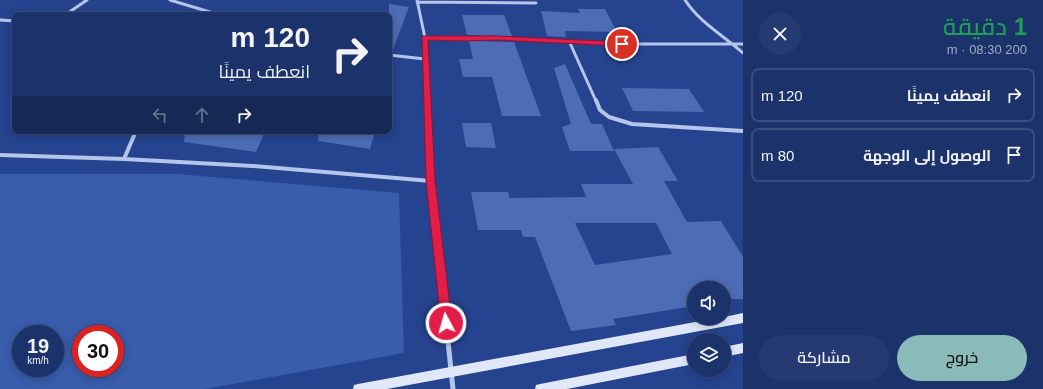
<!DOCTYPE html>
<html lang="ar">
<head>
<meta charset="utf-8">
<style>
	:root { --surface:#1c326a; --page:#253a70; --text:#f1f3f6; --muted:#a0aac1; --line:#3a4d7e; --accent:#8bbbb9 }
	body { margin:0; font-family:Helvetica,Cairo,sans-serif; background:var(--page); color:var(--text); direction:rtl; height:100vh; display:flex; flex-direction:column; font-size:15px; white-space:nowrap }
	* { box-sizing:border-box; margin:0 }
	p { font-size:13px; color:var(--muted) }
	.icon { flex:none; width:22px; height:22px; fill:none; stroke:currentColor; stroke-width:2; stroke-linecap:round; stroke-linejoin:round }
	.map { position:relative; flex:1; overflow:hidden; direction:ltr }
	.details { display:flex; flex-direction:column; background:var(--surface); width:300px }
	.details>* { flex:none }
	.banner { position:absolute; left:12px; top:12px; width:380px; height:122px; border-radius:8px; box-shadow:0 2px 10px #0003,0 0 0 1px var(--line); direction:rtl; background:#1c326a; color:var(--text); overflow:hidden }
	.controls { position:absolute; left:687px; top:281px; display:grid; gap:8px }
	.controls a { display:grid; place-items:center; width:44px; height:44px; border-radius:50%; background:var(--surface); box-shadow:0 2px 10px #0003,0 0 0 1px var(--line); font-size:20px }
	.speed { position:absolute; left:12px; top:325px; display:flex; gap:8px; font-size:20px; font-weight:700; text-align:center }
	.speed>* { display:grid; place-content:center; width:52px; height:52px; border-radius:50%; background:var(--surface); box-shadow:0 2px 10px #0003,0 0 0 1px var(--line); line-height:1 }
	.speed small { font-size:10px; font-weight:400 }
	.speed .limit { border:6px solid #d22; background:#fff; color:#111 }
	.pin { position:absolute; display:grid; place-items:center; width:34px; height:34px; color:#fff; margin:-17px; border:2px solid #fff; border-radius:50%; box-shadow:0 1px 4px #0007 }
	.me { position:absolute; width:44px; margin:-22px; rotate:354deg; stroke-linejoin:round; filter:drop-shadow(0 0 3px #0008) }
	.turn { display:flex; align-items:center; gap:14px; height:84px; padding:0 16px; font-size:18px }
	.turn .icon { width:52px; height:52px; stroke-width:2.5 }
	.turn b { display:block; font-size:28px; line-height:34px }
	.lanes { display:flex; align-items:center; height:38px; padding:0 16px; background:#0003; justify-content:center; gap:20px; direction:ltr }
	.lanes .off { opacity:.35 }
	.round { display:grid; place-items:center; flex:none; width:42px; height:42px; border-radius:21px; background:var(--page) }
	.headline { display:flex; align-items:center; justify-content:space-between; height:68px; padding:0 16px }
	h1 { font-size:24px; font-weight:600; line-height:30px; color:#1e9e55 }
	.cta { display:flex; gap:8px; margin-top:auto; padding:8px 16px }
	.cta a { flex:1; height:46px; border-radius:24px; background:var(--accent); color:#111; font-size:16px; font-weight:600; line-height:46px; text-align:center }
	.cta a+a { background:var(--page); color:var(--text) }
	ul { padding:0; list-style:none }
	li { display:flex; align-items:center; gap:12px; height:54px; margin:0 8px 6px; padding:0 8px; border:2px solid var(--line); border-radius:8px }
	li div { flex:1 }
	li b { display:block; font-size:15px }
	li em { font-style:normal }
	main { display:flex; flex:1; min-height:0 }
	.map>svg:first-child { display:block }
	.green { fill:#395cab; fill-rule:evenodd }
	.building { fill:#4d6cb5; fill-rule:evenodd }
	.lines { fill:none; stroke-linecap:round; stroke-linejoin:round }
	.minor-far2 { stroke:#b5c5eb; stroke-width:3 }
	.minor-far1 { stroke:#b5c5eb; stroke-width:4 }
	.minor { stroke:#b5c5eb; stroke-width:5 }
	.secondary { fill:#e0e7f9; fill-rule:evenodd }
	.route { fill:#e11d48; stroke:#92132f }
</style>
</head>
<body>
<main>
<section class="details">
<div class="headline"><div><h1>1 دقيقة</h1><p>200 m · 08:30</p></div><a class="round"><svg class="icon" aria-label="close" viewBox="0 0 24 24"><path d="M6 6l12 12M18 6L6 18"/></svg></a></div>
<ul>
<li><svg class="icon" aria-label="right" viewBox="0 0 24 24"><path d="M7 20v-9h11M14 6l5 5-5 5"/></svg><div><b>انعطف يمينًا</b></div><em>120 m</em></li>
<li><svg class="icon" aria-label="arrive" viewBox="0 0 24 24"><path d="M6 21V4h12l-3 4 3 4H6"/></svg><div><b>الوصول إلى الوجهة</b></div><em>80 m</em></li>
</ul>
<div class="cta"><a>خروج</a><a>مشاركة</a></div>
</section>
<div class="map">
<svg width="743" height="389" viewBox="0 0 743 389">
	<rect width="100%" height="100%" fill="#25438e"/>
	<!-- green -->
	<path class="green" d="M0 174H178L399 193 404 353 205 389H0ZM21 334H55V368H21ZM81 334H115V368H81Z"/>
	<!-- building -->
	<path class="building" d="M389 4 409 7 392 52H389Z
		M578 9H605L617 32 565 31 566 37 547 36 541 11 580 13Z
		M462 15H504L512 36 467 35Z
		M469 41 514 42 541 116H502L492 77H463L459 59H473Z
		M565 64 591 124H602L614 151H570L562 127 571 124 554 68Z
		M622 88 689 89 704 112 633 111Z
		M462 123H491L496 148 466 147Z
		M185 131H265L256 152 184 142Z
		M319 131H375L370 149 318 141Z
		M658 147 678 181H664L687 222 721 221 743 257V299H724V288H694V306L613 319 616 325 571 331 535 237H523L521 230H478L471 192H508L510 198 586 197 581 184H633L614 149ZM575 223H656L672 254 595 265Z"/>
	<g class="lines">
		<!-- minor-far2 -->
		<path class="minor-far2" d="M170 0 220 15
			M417 0 425 38 428 101
			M685 0C700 23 723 35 743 53
			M417 2 536 3
			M65 15 87 0
			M0 20 15 21
			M425 38H496L622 44H743
			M570 43 596 101
			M389 55 425 59"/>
		<!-- minor-far1 -->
		<path class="minor-far1" d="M428 100 431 181 436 228
			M596 100 600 110 609 117 632 124 743 131
			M0 155 124 159 253 166 431 181
			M124 159 136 131"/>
		<!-- minor -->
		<path class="minor" d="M436 227 453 389"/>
		<!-- secondary -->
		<path class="secondary" d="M743 313V323L387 389H353L354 385 358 384 717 318H724V317Z
			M743 343V353L724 357V347Z
			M694 354V364L567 389H535L536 385 540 384Z"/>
	</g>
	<!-- route -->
	<path class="route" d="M422 36H496L622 42 625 44 622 46 496 40 462 41 428 40 435 180 452 323 450 327 446 329 442 327 441 323 426 180Z"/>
</svg>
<div class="controls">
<a><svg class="icon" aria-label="sound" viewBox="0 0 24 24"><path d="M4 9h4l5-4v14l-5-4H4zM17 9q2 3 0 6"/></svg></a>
<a><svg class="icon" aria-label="layers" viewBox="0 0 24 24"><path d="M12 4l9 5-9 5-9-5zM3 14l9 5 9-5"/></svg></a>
</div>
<div class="speed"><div>19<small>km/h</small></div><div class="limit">30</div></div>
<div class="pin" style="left:622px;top:44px;background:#d93025"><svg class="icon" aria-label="arrive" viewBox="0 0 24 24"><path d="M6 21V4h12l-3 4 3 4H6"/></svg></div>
<svg class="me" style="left:446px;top:323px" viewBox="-20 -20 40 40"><circle r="17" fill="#e11d48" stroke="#fff" stroke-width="3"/><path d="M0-11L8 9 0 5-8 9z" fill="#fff"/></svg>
<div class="banner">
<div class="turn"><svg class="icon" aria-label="right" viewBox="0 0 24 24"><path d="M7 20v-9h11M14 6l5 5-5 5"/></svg><div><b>120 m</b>انعطف يمينًا</div></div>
<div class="lanes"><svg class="icon off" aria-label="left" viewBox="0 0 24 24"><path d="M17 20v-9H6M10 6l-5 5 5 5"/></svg><svg class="icon off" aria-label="ahead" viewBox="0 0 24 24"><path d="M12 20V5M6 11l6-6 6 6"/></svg><svg class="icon" aria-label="right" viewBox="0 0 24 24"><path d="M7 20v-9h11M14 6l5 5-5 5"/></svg></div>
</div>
</div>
</main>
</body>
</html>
